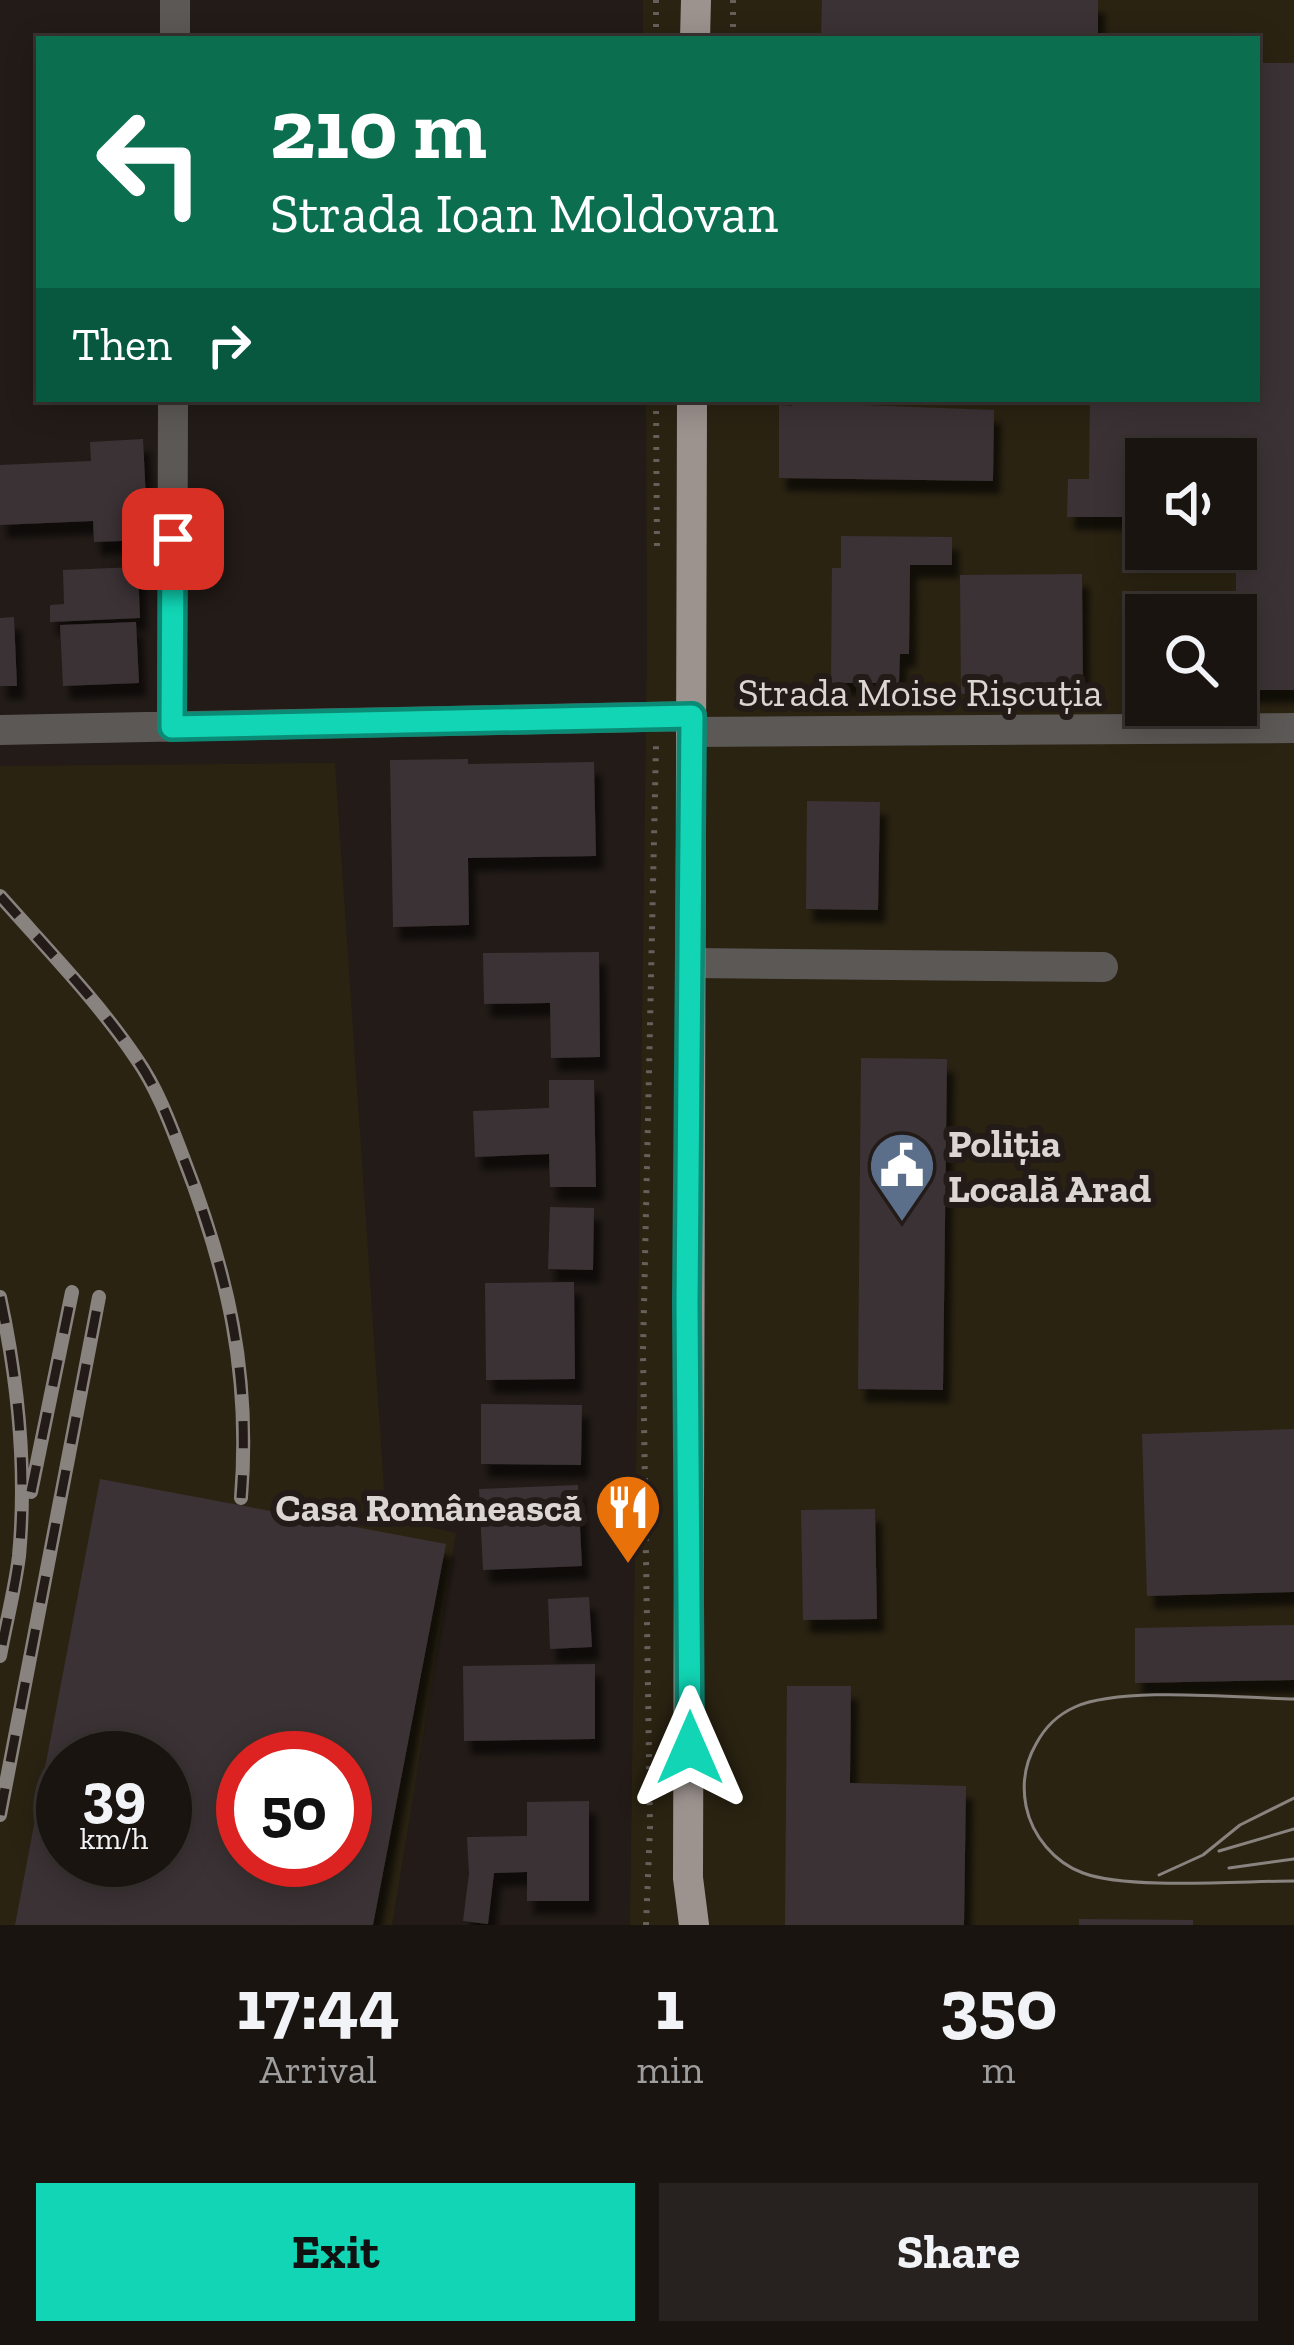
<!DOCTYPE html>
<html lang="en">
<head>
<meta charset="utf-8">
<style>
	:root { --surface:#1a1411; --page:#27211f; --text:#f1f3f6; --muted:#9f9e9f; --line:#383331; --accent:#11d5b4 }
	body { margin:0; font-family:"Zilla Slab",serif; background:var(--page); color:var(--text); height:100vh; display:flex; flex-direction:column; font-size:45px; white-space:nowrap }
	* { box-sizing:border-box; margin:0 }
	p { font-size:39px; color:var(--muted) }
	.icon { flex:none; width:66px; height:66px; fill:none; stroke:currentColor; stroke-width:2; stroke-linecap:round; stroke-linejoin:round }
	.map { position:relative; height:1925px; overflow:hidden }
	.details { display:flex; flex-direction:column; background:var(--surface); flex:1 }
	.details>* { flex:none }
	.guide { position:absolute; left:36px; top:36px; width:1224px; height:366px; border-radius:0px; box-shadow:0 6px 30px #0003,0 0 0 3px var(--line); background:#0b6e4f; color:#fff; overflow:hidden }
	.tools { position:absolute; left:1125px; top:438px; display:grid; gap:24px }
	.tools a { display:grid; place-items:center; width:132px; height:132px; border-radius:0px; background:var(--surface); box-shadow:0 6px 30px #0003,0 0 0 3px var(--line); font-size:60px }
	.speed { position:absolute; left:36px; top:1731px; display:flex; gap:24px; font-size:60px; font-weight:700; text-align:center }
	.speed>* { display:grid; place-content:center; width:156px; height:156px; border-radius:50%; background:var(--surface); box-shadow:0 6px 30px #0003,0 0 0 3px var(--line); line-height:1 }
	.speed small { font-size:30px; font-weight:400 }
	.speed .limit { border:18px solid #d22; background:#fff; color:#111 }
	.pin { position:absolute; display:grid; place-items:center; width:102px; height:102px; color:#fff; margin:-51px; border-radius:24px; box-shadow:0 6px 18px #0006 }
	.me { position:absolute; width:132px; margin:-66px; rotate:0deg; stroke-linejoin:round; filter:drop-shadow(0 0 9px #0008) }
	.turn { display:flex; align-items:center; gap:42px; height:252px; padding:0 36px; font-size:54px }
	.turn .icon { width:156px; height:156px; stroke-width:2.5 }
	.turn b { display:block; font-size:84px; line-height:102px }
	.then { display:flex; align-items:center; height:114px; padding:0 36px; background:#0003; gap:24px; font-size:45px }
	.eta { display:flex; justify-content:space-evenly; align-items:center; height:204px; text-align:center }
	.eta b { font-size:72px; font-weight:700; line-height:84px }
	.action { display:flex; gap:24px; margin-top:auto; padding:24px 36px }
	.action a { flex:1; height:138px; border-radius:0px; background:var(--accent); color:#111; font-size:48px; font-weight:700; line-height:138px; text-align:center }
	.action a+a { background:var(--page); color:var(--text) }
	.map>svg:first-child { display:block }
	.industrial { fill:#2a2312; fill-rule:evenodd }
	.building { fill:#3b3235; fill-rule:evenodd; filter:url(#shadow) }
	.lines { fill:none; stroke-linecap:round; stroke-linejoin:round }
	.path { stroke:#66605c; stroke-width:6; stroke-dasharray:3 9; stroke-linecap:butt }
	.minor { stroke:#5c5856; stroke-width:30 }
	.major { stroke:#9c938f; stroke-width:30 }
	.tram { stroke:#898380; stroke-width:3 }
	.rail-casing { stroke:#898380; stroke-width:14 }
	.rail { stroke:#221b17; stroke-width:9; stroke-dasharray:27; stroke-linecap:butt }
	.route-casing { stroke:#0b8a75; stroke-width:30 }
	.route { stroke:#11d5b4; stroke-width:21 }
	.labels { text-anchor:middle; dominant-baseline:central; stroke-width:12; stroke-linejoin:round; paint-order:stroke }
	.street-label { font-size:39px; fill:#dbd5d3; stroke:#221b17 }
	.poi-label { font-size:39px; font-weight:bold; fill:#dbd5d3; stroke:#221b17; text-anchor:start }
</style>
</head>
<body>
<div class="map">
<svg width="1294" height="1925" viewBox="0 0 1294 1925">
	<defs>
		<filter id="shadow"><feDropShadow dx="7" dy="13" stdDeviation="3" flood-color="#0009"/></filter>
	</defs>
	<rect width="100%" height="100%" fill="#221b17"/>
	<!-- industrial -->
	<path class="industrial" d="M643 0H1294V1925H630L647 646 646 399H1257V39H643ZM1146 459H1236V549H1146ZM1146 615H1236V705H1146Z
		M335 763 386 1517 456 1533 392 1925H0V766ZM63 1758H165V1860H63ZM243 1758H345V1860H243Z"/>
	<!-- building -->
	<path class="building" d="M822 0H1098V39H821Z
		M1257 63H1294V690H1236V459H1146V517H1067L1068 479H1089L1090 399H1257Z
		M792 399H861V405L994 410 993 481 779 478V405L792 406Z
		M143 439 148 540 94 542 93 521 0 525V465L91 461 90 442Z
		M841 536 952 537V565H910L909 654H900L899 683H831L832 568H841Z
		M138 567 140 618 50 622V605L64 604 63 570Z
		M1082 574 1083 693 961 694 960 575Z
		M14 617 17 686H0V618Z
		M136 622 139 683 63 686 60 625Z
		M468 759V764L594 762 596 856 468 858 469 925 393 927 390 760Z
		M807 801 880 802 878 910 806 909Z
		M599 952 600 1057 551 1058 550 1003 484 1004 483 953Z
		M861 1058 947 1059 943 1390 858 1389Z
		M549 1080H594L596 1187H550L549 1154 475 1157 473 1111 549 1108Z
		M550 1207 594 1208 593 1270 548 1269Z
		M574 1282 575 1379 486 1380 485 1283Z
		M481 1404 582 1405 581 1465 481 1464Z
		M1294 1429V1592L1147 1596 1142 1434Z
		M100 1479 446 1544 373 1925H15ZM63 1758H165V1860H63ZM243 1758H345V1860H243Z
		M578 1485 582 1566 483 1570 479 1489Z
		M875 1509 877 1619 803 1620 801 1510Z
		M589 1597 592 1647 550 1649 548 1599Z
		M1294 1625V1680L1135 1683V1628Z
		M595 1664V1739L464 1741 463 1666Z
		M787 1686H851L850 1783 966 1786 964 1925H785Z
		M589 1801V1901H527V1872L494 1873 488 1924 463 1921 469 1874 467 1837 527 1836V1802Z
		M1079 1919 1193 1920V1925H1079Z"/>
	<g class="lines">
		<!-- path -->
		<path class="path" d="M656 39V0
			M733 39V0
			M656 399 657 551
			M646 1925 650 1827 643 1352 656 745"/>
		<!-- minor -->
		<path class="minor" d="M175 39V0
			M172 727 173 399
			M0 730 692 716
			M691 732 1294 728
			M691 963 1103 967"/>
		<!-- major -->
		<path class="major" d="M695 39 696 0
			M692 399 688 1878 694 1925"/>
		<!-- tram -->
		<path class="tram" d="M1294 1699C1239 1698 1122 1686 1075 1707 1057 1715 1045 1727 1036 1744 1025 1763 1022 1785 1026 1806 1032 1836 1055 1863 1083 1873 1129 1890 1241 1881 1294 1881
			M1219 1851 1294 1829
			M1229 1868 1294 1859
			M1159 1875 1203 1855 1240 1825 1294 1798"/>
		<defs>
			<path id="rail" d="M0 896C46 948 97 1000 136 1058 157 1088 170 1123 183 1157 228 1272 251 1374 241 1498
				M0 1297C18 1381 27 1470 19 1556 15 1589 6 1623 0 1656
				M31 1492 72 1292
				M0 1815 99 1297"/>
		</defs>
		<!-- rail casing -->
		<use href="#rail" class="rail-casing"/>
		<!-- rail -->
		<use href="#rail" class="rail"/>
	</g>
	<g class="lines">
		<defs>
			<path id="route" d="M173 539 172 727 692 716 687 1303 690 1748"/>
		</defs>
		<!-- route casing -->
		<use href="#route" class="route-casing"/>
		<!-- route -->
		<use href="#route" class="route"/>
	</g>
	<!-- icons -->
	<defs>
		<symbol id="civic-pin" viewBox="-11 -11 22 30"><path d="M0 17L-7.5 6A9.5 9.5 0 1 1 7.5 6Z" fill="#5c6f8a" stroke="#221b17"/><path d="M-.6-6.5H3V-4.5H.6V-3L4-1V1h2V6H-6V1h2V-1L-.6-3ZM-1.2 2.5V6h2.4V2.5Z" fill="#fff"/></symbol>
		<symbol id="restaurant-pin" viewBox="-11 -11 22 30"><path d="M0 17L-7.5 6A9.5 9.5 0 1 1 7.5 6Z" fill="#e8710a" stroke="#221b17"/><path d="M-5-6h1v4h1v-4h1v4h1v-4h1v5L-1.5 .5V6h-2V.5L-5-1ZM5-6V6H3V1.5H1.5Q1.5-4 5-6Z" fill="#fff"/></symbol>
	</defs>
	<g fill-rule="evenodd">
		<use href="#civic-pin" x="864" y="1127" width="76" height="104"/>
		<use href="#restaurant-pin" x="590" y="1469" width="76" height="104"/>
	</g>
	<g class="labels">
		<!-- street labels -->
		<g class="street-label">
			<text x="920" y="692">Strada Moise Rișcuția</text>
		</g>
		<!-- poi labels -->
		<g class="poi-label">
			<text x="948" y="1143">Poliția<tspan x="948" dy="45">Locală Arad</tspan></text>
			<text x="582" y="1507" text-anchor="end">Casa Românească</text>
		</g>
	</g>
</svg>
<div class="tools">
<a><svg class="icon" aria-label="sound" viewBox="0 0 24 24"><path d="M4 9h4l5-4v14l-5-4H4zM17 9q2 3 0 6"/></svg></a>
<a><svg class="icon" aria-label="search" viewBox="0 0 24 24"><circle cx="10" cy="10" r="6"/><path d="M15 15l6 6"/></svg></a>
</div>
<div class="speed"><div>39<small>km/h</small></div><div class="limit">50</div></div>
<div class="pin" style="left:173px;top:539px;background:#d93025"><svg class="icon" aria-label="arrive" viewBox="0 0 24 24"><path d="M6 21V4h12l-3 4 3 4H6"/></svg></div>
<svg class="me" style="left:690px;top:1748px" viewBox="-20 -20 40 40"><path d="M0-17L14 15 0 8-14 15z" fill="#11d5b4" stroke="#fff" stroke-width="4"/></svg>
<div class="guide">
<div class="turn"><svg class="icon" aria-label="left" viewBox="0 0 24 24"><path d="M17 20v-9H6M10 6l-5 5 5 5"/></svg><div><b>210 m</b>Strada Ioan Moldovan</div></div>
<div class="then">Then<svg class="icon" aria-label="right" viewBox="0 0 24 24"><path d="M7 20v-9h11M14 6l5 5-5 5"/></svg></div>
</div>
</div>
<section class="details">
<div class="eta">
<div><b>17:44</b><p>Arrival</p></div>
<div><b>1</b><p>min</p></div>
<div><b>350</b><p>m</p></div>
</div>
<div class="action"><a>Exit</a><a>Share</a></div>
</section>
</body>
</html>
